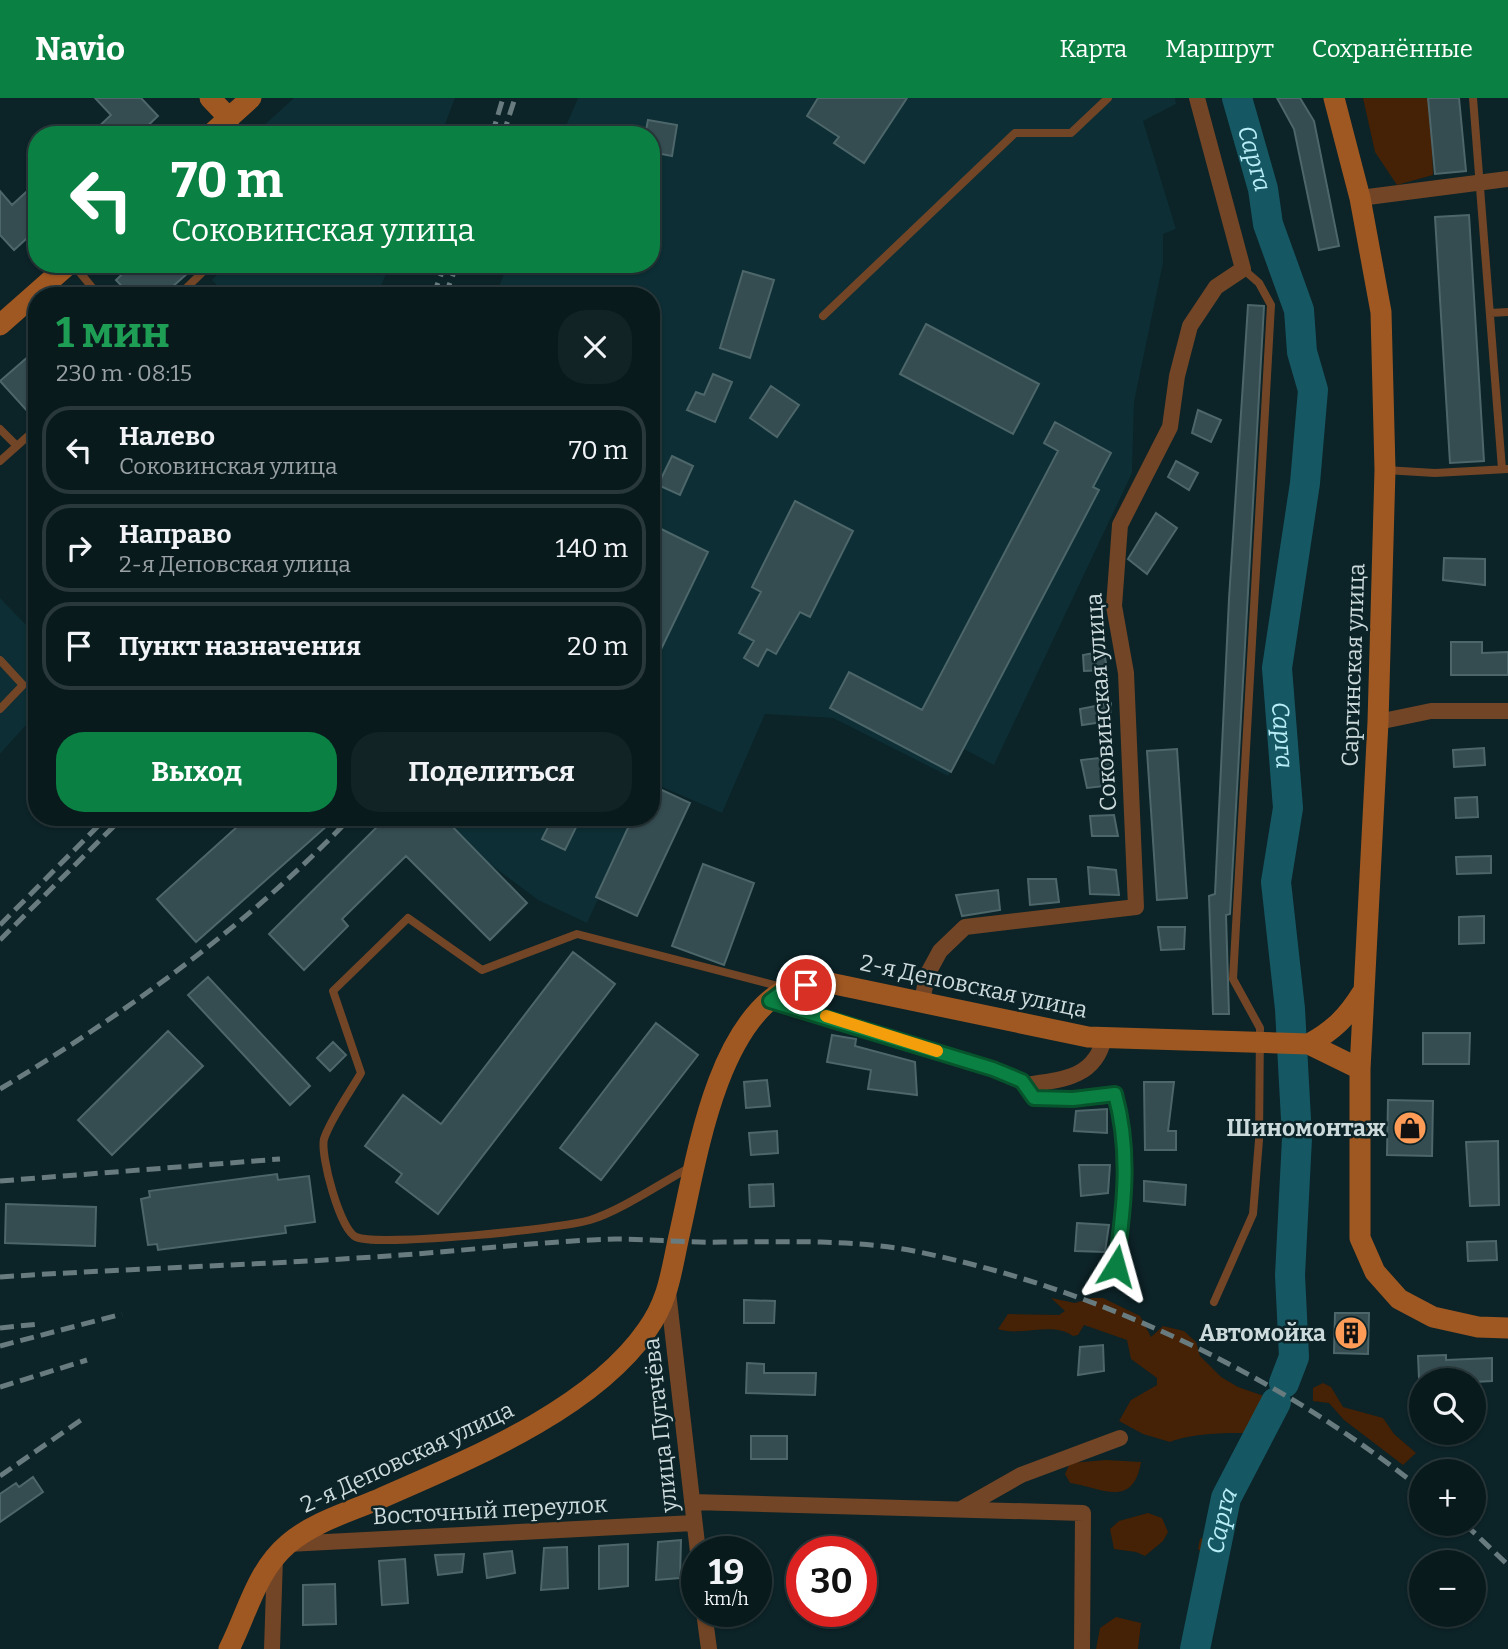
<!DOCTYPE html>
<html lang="ru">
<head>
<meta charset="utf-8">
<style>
	:root { --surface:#091a1d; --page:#122326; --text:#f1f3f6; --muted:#99a1a4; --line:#29383b; --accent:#0b8043 }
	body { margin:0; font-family:Bitter,serif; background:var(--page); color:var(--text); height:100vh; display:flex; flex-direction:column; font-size:26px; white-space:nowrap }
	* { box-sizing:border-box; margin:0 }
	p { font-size:23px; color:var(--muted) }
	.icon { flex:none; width:38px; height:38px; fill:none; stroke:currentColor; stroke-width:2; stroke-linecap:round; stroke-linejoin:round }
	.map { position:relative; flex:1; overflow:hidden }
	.details { position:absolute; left:28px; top:189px; width:632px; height:539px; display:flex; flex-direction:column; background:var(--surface); border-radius:28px; box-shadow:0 2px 5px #0004,0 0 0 2px var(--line) }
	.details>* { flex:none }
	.hud { position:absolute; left:28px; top:28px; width:632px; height:147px; border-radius:28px; box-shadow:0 2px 5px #0004,0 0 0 2px var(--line); background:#0b8043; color:#fff; overflow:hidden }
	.fabs { position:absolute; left:1409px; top:1270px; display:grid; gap:14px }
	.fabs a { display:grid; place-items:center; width:77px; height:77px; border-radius:50%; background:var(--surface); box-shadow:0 2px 5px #0004,0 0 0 2px var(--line); font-size:35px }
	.speed { position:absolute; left:681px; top:1438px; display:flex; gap:14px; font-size:35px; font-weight:700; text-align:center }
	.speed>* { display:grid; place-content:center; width:91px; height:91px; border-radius:50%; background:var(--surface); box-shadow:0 2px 5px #0004,0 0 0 2px var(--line); line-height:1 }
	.speed small { font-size:18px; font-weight:400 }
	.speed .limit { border:10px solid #d22; background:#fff; color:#111 }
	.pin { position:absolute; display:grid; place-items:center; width:60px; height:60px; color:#fff; margin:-30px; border:4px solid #fff; border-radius:50%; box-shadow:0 2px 7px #0007 }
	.me { position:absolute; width:77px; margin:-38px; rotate:8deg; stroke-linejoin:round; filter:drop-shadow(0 0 5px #0008) }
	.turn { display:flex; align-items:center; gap:24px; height:147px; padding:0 28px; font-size:32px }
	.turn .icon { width:91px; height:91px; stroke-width:2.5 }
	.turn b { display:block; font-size:49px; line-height:60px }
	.round { display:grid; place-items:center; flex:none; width:74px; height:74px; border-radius:28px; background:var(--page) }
	.overview { display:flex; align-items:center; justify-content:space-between; height:119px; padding:0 28px }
	h1 { font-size:42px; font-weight:700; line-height:52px; color:#1e9e55 }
	.primary-button { display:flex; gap:14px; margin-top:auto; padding:14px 28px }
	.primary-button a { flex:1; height:80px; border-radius:28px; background:var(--accent); color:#fff; font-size:28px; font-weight:700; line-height:80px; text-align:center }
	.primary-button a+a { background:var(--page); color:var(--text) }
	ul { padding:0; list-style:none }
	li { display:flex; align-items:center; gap:21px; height:88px; margin:0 14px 10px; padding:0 14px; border:4px solid var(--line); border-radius:28px }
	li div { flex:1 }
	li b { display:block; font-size:26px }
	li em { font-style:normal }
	header { display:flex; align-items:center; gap:42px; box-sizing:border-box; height:98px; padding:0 35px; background:var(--accent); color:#fff }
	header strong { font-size:33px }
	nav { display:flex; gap:38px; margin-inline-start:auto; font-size:24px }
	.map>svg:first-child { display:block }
	.built { fill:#0c2e34 }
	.green { fill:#452105 }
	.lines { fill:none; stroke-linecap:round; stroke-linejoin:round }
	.river { stroke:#155863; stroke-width:30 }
	.building { fill:#354c51; stroke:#4d666a; stroke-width:2 }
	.lane { stroke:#724526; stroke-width:8 }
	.street { stroke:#724526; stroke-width:16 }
	.secondary { stroke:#a05822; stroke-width:21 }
	.rail { stroke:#687b7e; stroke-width:5; stroke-dasharray:14 7; stroke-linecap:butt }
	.route-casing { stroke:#07532c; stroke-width:18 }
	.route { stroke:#0b8043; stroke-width:12 }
	.slow { stroke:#f59e0b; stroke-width:12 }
	.labels { text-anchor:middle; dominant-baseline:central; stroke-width:5; stroke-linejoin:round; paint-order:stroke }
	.street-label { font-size:23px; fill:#ccdadc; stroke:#0c2327 }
	.poi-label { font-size:23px; font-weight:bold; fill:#ccdadc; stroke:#0c2327; text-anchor:end }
	.water-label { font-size:24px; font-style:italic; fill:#b9eef8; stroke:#0c2327 }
</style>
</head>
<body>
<header>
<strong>Navio</strong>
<nav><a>Карта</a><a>Маршрут</a><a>Сохранённые</a></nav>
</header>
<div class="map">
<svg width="1508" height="1551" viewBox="0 0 1508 1551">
	<rect width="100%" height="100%" fill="#0c2327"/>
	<!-- built -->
	<path class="built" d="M294 0H455L441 37H269L262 29Z
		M578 0H1175L1176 6 1143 23 1176 131 1163 136V165L1134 304 1132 375 994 667 962 650 948 678 833 620 765 616 722 715 653 685 651 688V198H495L508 166H651V37H562Z
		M228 166H390L377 198H227L212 182Z
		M0 500 37 538V555L30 562 37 569V619L34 618 0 656Z
		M427 719H636L587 825 538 802Z"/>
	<!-- green -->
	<path class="green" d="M1363 0H1430L1433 77 1397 87 1375 54Z
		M1051 1200 1075 1205 1091 1200H1103L1140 1218 1151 1239 1163 1228 1184 1233 1196 1244 1200 1258 1221 1279 1238 1289 1273 1301 1277 1309 1265 1336C1240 1334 1193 1334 1170 1344L1143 1336 1119 1323 1131 1302 1157 1287V1280L1131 1261 1127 1242 1084 1227 1078 1237 1073 1238C1052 1223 1022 1239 998 1231L1008 1216 1059 1217 1065 1213Z
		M1323 1285 1331 1289 1343 1309 1383 1320 1394 1336 1416 1355 1403 1367 1344 1322 1329 1305 1313 1303V1290Z
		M1106 1362 1141 1364C1133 1412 1100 1389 1070 1385L1065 1376 1070 1365Z
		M1148 1415 1162 1420 1168 1434 1163 1443 1145 1458 1136 1454 1114 1451 1110 1431 1119 1423Z
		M1212 1436 1223 1443 1221 1455 1205 1456 1198 1451 1200 1441Z
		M1116 1519 1141 1525 1138 1551H1096L1100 1530Z"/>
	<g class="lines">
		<!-- river -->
		<g class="river">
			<path id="s1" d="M1237 0 1263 91 1268 126 1299 212 1302 254 1313 292 1305 385 1277 570 1288 710 1276 784 1290 911 1297 1040 1290 1177 1294 1259 1284 1285"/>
			<path id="s2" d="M1195 1551 1226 1400 1276 1304"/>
		</g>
	</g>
	<!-- building -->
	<path class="building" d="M95 0H141L158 18 138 37H90L111 17Z
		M818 0H907L864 65 834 45 839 39 807 18Z
		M1277 0H1300L1314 23 1339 148 1319 152 1294 31Z
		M1428 0H1459L1466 73 1435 76Z
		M648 22 677 27 672 58 651 54V37H645Z
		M37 84V131L14 152 0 137V93L12 107Z
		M1469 117 1484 363 1450 365 1435 119Z
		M133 166H198L162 198H131L116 182Z
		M743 173 774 182 750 260 720 250Z
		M1248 207 1264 208 1230 816 1226 817 1229 916H1213L1209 798 1215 796 1229 501Z
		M926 226 1039 286 1013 336 900 276Z
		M37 251V309L29 315 0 283Z
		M713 276 732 284 715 324 687 312 696 294 704 297Z
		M771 288 799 307 777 339 750 320Z
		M1198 312 1221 322 1211 344 1192 335Z
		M1055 324 1111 355 1093 389 1099 392 951 674 830 610 849 574 922 612 1058 353 1044 345Z
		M672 358 693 368 680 397 658 387Z
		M1176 363 1198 375 1189 392 1168 379Z
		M795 403 853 433 810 519 800 514 776 556 767 551 758 568 744 560 754 543 739 535 761 494 752 489Z
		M1156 415 1177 430 1147 476 1128 461Z
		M651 426 708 454 651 572Z
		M1444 460 1485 461V487L1443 482Z
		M1451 544H1482V555L1508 554V577H1451Z
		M1104 553 1107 572 1084 573 1083 557Z
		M1111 605 1110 623 1082 627 1080 611Z
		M1484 650 1485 667 1454 669 1453 652Z
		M1177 651 1187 800 1157 802 1147 653Z
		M1108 659 1115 687 1087 690 1081 662Z
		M651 687 690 705 637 818 596 799 633 719H651Z
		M1477 699 1478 719 1456 720 1455 700Z
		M1114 717 1118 738H1092L1090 718Z
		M248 719H337L196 844 157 801Z
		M387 719H443L527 805 490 842 406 758 342 821 348 828 304 872 269 836Z
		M553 719H581L565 752 542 741Z
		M1491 758V775L1457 776 1456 759Z
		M703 766 754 785 724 867 672 848Z
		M1088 769 1116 772 1119 797 1090 796Z
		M1028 781H1056L1059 804 1030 807Z
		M998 792 1000 812 962 818 956 797Z
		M1484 818V845L1459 846V819Z
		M1158 829H1185L1184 851 1161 852Z
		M573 854 615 886 438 1116 396 1084 402 1076 365 1048 403 997 441 1026Z
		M208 879 310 988 290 1007 188 897Z
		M656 925 698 957 601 1082 560 1050Z
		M168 933 203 968 112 1057 78 1022Z
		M1423 935H1470L1469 966H1423Z
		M832 937 856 941 855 948 915 964 917 997 868 991 871 972 827 964Z
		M333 944 346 957 330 973 317 960Z
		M767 982 770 1008 746 1010 744 984Z
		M1144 984H1174L1168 1033H1176V1052H1145Z
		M1388 1002 1433 1003 1432 1058 1387 1057Z
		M1107 1011V1035L1074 1033 1076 1013Z
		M777 1033 778 1055 751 1057 749 1035Z
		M1498 1043 1499 1107 1470 1108 1466 1044Z
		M1079 1067H1110L1108 1095 1081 1098Z
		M277 1076 278 1082 309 1078 315 1124 285 1128 286 1135 158 1152 157 1146 148 1147 141 1101 150 1099 149 1093Z
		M1144 1083 1186 1087 1185 1107 1144 1103Z
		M773 1086 774 1108 750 1109 749 1087Z
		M6 1106 96 1109 95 1148 5 1145Z
		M1077 1125 1109 1127 1105 1154 1075 1153Z
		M1496 1143 1497 1162 1468 1163 1467 1144Z
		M744 1202 775 1203 774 1225H744Z
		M1335 1215H1369L1368 1256 1334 1255Z
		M1103 1247 1104 1273 1078 1277 1080 1249Z
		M1446 1257V1262L1492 1260V1283L1474 1284 1470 1283V1278L1419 1280 1418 1258Z
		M747 1265 764 1266V1275H816L815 1297 746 1295Z
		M751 1338H787V1361H751Z
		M33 1379 43 1394 0 1424V1396L16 1385 19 1389Z
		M681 1442 680 1480 656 1482 658 1444Z
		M628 1446V1488L599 1491V1448Z
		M567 1449 568 1490 541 1492 544 1450Z
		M512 1453 515 1475 487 1480 484 1456Z
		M464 1456 462 1474 438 1477 435 1457Z
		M405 1461 408 1505 382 1507 379 1463Z
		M335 1486 336 1526 303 1527V1487Z"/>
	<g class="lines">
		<!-- lane -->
		<path class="lane" d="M1473 0 1502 371
			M231 22 243 37
			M73 166 99 198
			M178 198 211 166
			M1490 215 1508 214
			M823 218 1015 35H1071L1108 0
			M0 331 17 348
			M0 363 37 330
			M1385 372 1435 375 1508 371
			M0 562 23 587 0 611
			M689 1070C661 1085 620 1113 590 1122 561 1131 378 1149 356 1139 340 1132 320 1057 324 1041 330 1022 350 994 361 975L333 893 408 820 482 872 577 836 782 889
			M1214 1204 1253 1116 1259 1042 1260 930 1233 881 1271 207 1259 185 1243 171"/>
		<!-- street -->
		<path class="street" d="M1360 100 1508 81
			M1378 624 1431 613H1508
			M770 903 993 971 1022 983 1035 1000 1073 1001 1115 997C1131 1054 1124 1109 1116 1168
			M922 904 927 877 940 853 965 829 1136 809 1126 575 1114 508 1120 427 1170 329 1177 278 1190 228 1216 189 1243 171 1197 0
			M1024 987C1060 982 1095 981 1104 940
			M668 1194 698 1454
			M692 1404 1083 1415 1082 1551
			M963 1410 1021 1377 1120 1340
			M288 1446 694 1425
			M704 1514 709 1551
			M272 1551 275 1460"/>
		<!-- secondary -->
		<path class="secondary" d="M210 0 229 20
			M1334 0 1360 100 1381 214 1385 372 1378 624 1360 971V1140L1375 1174 1399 1201 1433 1219 1478 1229 1508 1230
			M210 37 251 0
			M0 227 69 166
			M1309 946C1334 932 1347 919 1362 895
			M229 1551C247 1516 256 1473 288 1446 312 1425 348 1414 377 1402 465 1363 591 1313 647 1232 669 1201 671 1174 679 1138 696 1065 714 933 784 892 795 886 813 886 825 884L1088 939 1309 946 1360 971"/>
		<!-- rail -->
		<path class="rail" d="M492 37 503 0
			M503 37 515 0
			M433 198 445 166
			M445 198 457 166
			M0 827 107 719
			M0 842 123 719
			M0 991C125 916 250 826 351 719
			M0 1083 280 1061
			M0 1179C134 1170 268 1167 401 1157 473 1152 545 1143 616 1141 651 1141 686 1145 721 1144 784 1144 851 1141 914 1153 1094 1189 1278 1276 1421 1391
			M0 1230 39 1226
			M0 1248 122 1216
			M0 1289 87 1262
			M0 1378 84 1320
			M1465 1426 1508 1467"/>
	</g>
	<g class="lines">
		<defs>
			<path id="route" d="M806 887 786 891 770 903 993 971 1022 983 1034 1000 1073 1001 1115 996C1131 1054 1124 1109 1116 1168"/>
		</defs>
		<!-- route casing -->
		<use href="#route" class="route-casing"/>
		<!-- route -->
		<use href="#route" class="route"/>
		<!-- slow -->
		<path class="slow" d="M826 918 937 953"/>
	</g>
	<!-- icons -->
	<defs>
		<symbol id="shop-disc" viewBox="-11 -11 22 22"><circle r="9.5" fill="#fe9c57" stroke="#0c2327"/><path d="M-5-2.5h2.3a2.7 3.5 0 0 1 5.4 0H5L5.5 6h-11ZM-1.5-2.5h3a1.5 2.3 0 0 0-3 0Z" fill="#111"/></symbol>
		<symbol id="building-disc" viewBox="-11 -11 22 22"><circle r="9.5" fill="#fe9c57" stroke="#0c2327"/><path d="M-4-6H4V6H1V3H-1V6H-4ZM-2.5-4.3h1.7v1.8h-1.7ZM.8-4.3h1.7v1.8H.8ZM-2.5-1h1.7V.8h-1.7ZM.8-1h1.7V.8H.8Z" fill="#111"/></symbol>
	</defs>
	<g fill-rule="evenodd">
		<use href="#shop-disc" x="1391" y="1011" width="38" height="38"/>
		<use href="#building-disc" x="1332" y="1216" width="38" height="38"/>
	</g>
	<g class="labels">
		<!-- street labels -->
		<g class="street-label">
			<text transform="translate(1353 567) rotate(-88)">Саргинская улица</text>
			<text transform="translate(1101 604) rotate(-94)">Соковинская улица</text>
			<text transform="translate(974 888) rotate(12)">2-я Деповская улица</text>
			<text transform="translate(660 1327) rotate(-96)">улица Пугачёва</text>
			<text transform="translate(407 1359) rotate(-25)">2-я Деповская улица</text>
			<text transform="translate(490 1412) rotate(-3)">Восточный переулок</text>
		</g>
		<!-- poi labels -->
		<g class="poi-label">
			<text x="1386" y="1030">Шиномонтаж</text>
			<text x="1326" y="1235">Автомойка</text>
		</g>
		<!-- water labels -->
		<g class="water-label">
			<text stroke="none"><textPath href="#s1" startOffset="63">Сарга</textPath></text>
			<text stroke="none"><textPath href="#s1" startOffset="651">Сарга</textPath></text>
			<text stroke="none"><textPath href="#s2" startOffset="131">Сарга</textPath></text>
		</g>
	</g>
</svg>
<div class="fabs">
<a><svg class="icon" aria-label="search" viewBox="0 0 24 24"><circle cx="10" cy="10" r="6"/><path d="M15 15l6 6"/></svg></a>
<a>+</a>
<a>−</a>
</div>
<div class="speed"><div>19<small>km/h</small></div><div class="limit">30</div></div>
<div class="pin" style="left:806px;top:887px;background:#d93025"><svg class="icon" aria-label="arrive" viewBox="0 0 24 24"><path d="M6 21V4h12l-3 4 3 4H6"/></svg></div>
<svg class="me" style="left:1116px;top:1168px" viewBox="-20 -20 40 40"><path d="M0-17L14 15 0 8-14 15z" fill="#0b8043" stroke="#fff" stroke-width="4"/></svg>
<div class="hud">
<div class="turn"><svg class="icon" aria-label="left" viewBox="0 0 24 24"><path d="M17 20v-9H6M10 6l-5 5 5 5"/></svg><div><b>70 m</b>Соковинская улица</div></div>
</div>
<section class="details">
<div class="overview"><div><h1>1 мин</h1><p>230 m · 08:15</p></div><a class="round"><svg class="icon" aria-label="close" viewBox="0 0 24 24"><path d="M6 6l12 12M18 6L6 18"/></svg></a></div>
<ul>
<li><svg class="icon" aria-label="left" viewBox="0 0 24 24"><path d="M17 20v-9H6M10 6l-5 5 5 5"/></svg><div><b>Налево</b><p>Соковинская улица</p></div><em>70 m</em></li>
<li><svg class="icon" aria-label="right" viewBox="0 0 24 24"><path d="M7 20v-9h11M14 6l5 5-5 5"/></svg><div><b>Направо</b><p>2-я Деповская улица</p></div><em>140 m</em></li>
<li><svg class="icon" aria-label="arrive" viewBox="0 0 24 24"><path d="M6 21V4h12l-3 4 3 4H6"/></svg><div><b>Пункт назначения</b></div><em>20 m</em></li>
</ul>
<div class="primary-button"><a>Выход</a><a>Поделиться</a></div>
</section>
</div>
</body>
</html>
